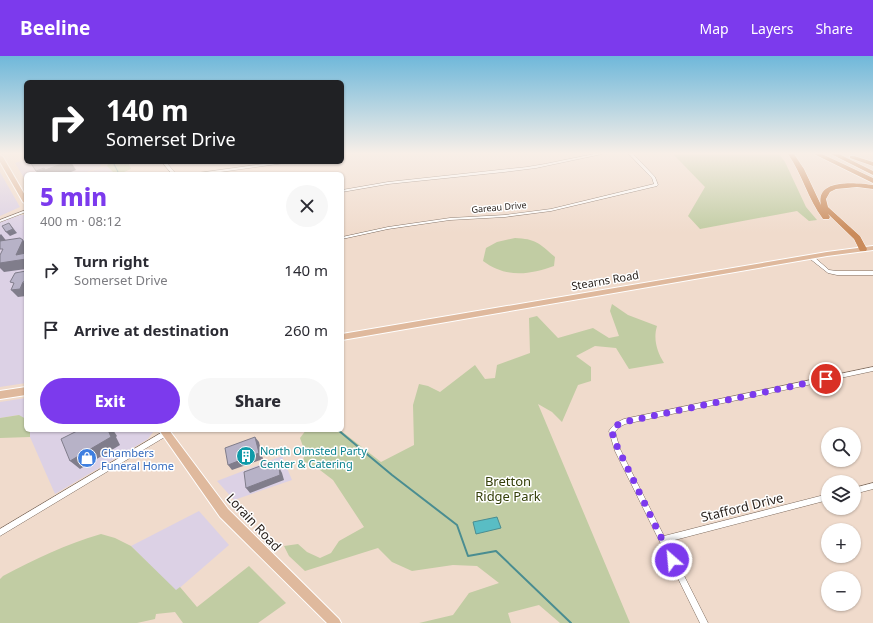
<!DOCTYPE html>
<html lang="en">
<head>
<meta charset="utf-8">
<style>
	:root { --surface:#fff; --page:#f7f7f7; --text:#2b2b33; --muted:#7c7c81; --accent:#7c3aed }
	body { margin:0; font-family:"Noto Sans",sans-serif; background:var(--page); color:var(--text); height:100vh; display:flex; flex-direction:column; font-size:15px; white-space:nowrap }
	* { box-sizing:border-box; margin:0 }
	p { font-size:13px; color:var(--muted) }
	.icon { flex:none; width:22px; height:22px; fill:none; stroke:currentColor; stroke-width:2; stroke-linecap:round; stroke-linejoin:round }
	.map { position:relative; flex:1; overflow:hidden }
	.details { position:absolute; left:24px; top:116px; width:320px; height:260px; display:flex; flex-direction:column; background:var(--surface); border-radius:6px; box-shadow:0 1px 3px #0004 }
	.details>* { flex:none }
	.guide { position:absolute; left:24px; top:24px; width:320px; height:84px; border-radius:6px; box-shadow:0 1px 3px #0004; background:#202124; color:#fff; overflow:hidden }
	.tools { position:absolute; left:821px; top:371px; display:grid; gap:8px }
	.tools a { display:grid; place-items:center; width:40px; height:40px; border-radius:50%; background:var(--surface); box-shadow:0 1px 3px #0004; font-size:20px }
	.pin { position:absolute; display:grid; place-items:center; width:34px; height:34px; color:#fff; margin:-17px; border:2px solid #fff; border-radius:50%; box-shadow:0 1px 4px #0007 }
	.me { position:absolute; width:44px; margin:-22px; rotate:333deg; stroke-linejoin:round; filter:drop-shadow(0 0 3px #0008) }
	.turn { display:flex; align-items:center; gap:14px; height:84px; padding:0 16px; font-size:18px }
	.turn .icon { width:52px; height:52px; stroke-width:2.5 }
	.turn b { display:block; font-size:28px; line-height:34px }
	.round { display:grid; place-items:center; flex:none; width:42px; height:42px; border-radius:21px; background:var(--page) }
	.head { display:flex; align-items:center; justify-content:space-between; height:68px; padding:0 16px }
	h1 { font-size:24px; font-weight:800; line-height:30px; color:var(--accent) }
	.cta { display:flex; gap:8px; margin-top:auto; padding:8px 16px }
	.cta a { flex:1; height:46px; border-radius:24px; background:var(--accent); color:#fff; font-size:16px; font-weight:800; line-height:46px; text-align:center }
	.cta a+a { background:var(--page); color:var(--text) }
	ul { padding:0; list-style:none }
	li { display:flex; align-items:center; gap:12px; height:60px; padding:0 16px }
	li div { flex:1 }
	li b { display:block; font-size:15px }
	li em { font-style:normal }
	header { display:flex; align-items:center; gap:24px; box-sizing:border-box; height:56px; padding:0 20px; background:var(--accent); color:#fff }
	header strong { font-size:19px }
	nav { display:flex; gap:22px; margin-inline-start:auto; font-size:14px }
	.map>svg:first-child { display:block }
	.commercial { fill:#dcd1e5 }
	.green { fill:#c1cca3 }
	.water { fill:#59bdc4; stroke:#4a8d91 }
	.lines { fill:none; stroke-linecap:round; stroke-linejoin:round }
	.stream-far1 { stroke:#4a8d91; stroke-width:1 }
	.stream { stroke:#4a8d91; stroke-width:2 }
	.minor-casing { stroke:#7c6a5d; stroke-width:1 }
	.primary-casing { stroke:#fff; stroke-width:2 }
	.motorway-casing { stroke:#fff; stroke-width:1 }
	.minor { fill:#fff; fill-rule:evenodd }
	.primary { fill:#dfb99d; fill-rule:evenodd }
	.motorway { fill:#ca8b5b; fill-rule:evenodd }
	.shaded-wall { fill:#807d8b }
	.building { fill:#b7b2c7; stroke:#807d8b }
	.route { stroke:#7c3aed; stroke-width:7; stroke-dasharray:0 12.6 }
	.labels { text-anchor:middle; dominant-baseline:central; stroke-width:3; stroke-linejoin:round; paint-order:stroke }
	.far-street-label { font-size:9px; fill:#261e19; stroke:#fff }
	.street-label { font-size:11px; fill:#261e19; stroke:#fff }
	.culture-label { font-size:11px; fill:#0d838f; stroke:#fff; text-anchor:start }
	.shop-label { font-size:11px; fill:#366cbe; stroke:#fff; text-anchor:start }
	.near-park-label { font-size:13px; fill:#353f0a; stroke:#fff }
	.near-street-label { font-size:13px; fill:#261e19; stroke:#fff }
</style>
</head>
<body>
<header>
<strong>Beeline</strong>
<nav><a>Map</a><a>Layers</a><a>Share</a></nav>
</header>
<div class="map">
<svg width="873" height="567" viewBox="0 0 873 567">
	<rect width="100%" height="100%" fill="#f0dbcc"/>
	<!-- commercial -->
	<path class="commercial" d="M26 103V106H100L101 111 81 118H26V125L15 107Z
		M107 110 115 118H83Z
		M0 116 20 151 0 160Z
		M20 159H26V327L0 331V166Z
		M26 342V364L18 359 0 362V346Z
		M30 374H152L153 376 148 383 55 438 30 381Z
		M282 400 292 424 234 444 217 425Z
		M199 455 229 489 176 535 131 490Z"/>
	<!-- green -->
	<path class="green" d="M673 98H779L785 106 806 151 817 164 809 165 797 155 700 173 688 160 705 131Z
		M109 106H128L131 113 124 116 125 118H115L107 110Z
		M515 182C536 183 539 187 555 201L554 210C529 219 506 222 483 205L486 192 497 186Z
		M612 248 628 259 657 270C653 283 657 296 664 307L629 313 616 292 595 290 576 300 591 311V325L578 329 562 366 552 356 538 348 630 567H560L539 549 508 557 511 567H419L453 559 469 537 499 527 477 510 453 509 412 515 392 506 378 492 305 515 289 500 284 490 298 488 307 496 320 502 331 497 339 485 364 471 333 424 316 411 303 405 305 396 300 382 306 374H340L381 406 414 389 413 349 419 328 428 330 440 336 475 309 485 323 495 322 497 309 530 297 529 262 537 260 558 282 593 272 609 282 619 280 610 255Z
		M19 359 26 363V374H30V381L0 382V362Z
		M101 478 115 482 131 490 176 534 180 531 197 551 249 510 286 547 258 567H183L175 556 156 558 155 563 137 567H0V523L3 520C35 503 66 488 101 478Z"/>
	<!-- water -->
	<path class="water" d="M497 461 501 472 476 478 473 466Z"/>
	<g class="lines">
		<!-- stream-far1 -->
		<path class="stream-far1" d="M113 106 119 118"/>
		<!-- stream -->
		<path class="stream" d="M338 374 392 419 457 469 468 500 496 495 571 567"/>
		<defs>
			<path id="minor" d="M594 98H602L536 112 504 116 388 128 342 136V134L388 126 527 111 545 108Z
				M629 98H633L655 121 658 129 657 130 551 155 505 161 450 164 388 173 342 183V181L388 171 450 162 505 159 551 153 654 128 652 122Z
				M162 106H166L176 118H172Z
				M277 106H287L285 107 206 118H196L198 117Z
				M26 154V156L0 166V164Z
				M809 200H813L829 214 837 215H873V219H837L828 217 809 202Z
				M873 311V315L625 368 619 371 615 376 620 393 664 480 828 438V444L667 486 708 567H700L615 395 609 375C613 369 617 366 624 363Z
				M166 374 168 375 169 377 168 379 0 480V473Z
				M873 427V433L854 438V432Z"/>
			<path id="primary" d="M0 99 3 101 26 141V148L23 146 0 106Z
				M873 190V194L827 200 342 284V278L827 196Z
				M26 331V339L0 343V335Z
				M159 374H169L228 453 339 563 341 567H327L220 461Z"/>
			<path id="motorway" d="M788 98H794L804 113 821 149C815 122 857 127 873 129V133L857 131 836 133 830 136 826 143 828 151 860 180 867 193 866 195H860L854 183 828 158 830 161 829 163H823C808 143 802 118 788 98Z
				M814 98H822L873 122V127Z
				M831 98H839L873 115V119Z
				M850 100H854L873 106V110L850 102Z"/>
		</defs>
		<!-- minor casing -->
		<use href="#minor" class="minor-casing"/>
		<!-- primary casing -->
		<use href="#primary" class="primary-casing"/>
		<!-- motorway casing -->
		<use href="#motorway" class="motorway-casing"/>
		<!-- minor -->
		<use href="#minor" class="minor"/>
		<!-- primary -->
		<use href="#primary" class="primary"/>
		<!-- motorway -->
		<use href="#motorway" class="motorway"/>
	</g>
	<!-- shaded-wall -->
	<path class="shaded-wall" d="M67 106H71L76 114 66 118H38L36 115Z
		M9 167 17 177 10 180 6 176Z
		M1 178 8 187 0 190V179Z
		M23 184 26 188V213L4 216 0 212V207Z
		M26 225V240L18 241 11 234Z
		M108 374H113L117 380 116 381 120 389 80 413 70 405Z
		M255 381 259 386 263 403 232 414 228 409Z
		M271 406 275 412 276 419 273 413Z
		M279 411 282 417 284 424 250 437 246 432Z"/>
	<!-- building -->
	<path class="building" d="M30 106H67L45 114 44 112 36 115Z
		M9 167 13 173 6 176 2 170Z
		M20 182 23 184 16 199 26 197V203L0 207V199L3 193H0V185Z
		M26 215V225L23 226 20 233 11 234 14 227 10 226 15 217Z
		M79 374H108L111 381 70 405 61 383Z
		M255 381 259 397 228 409 225 392Z
		M271 406 273 413 279 411 280 419 246 432 244 416Z"/>
	<!-- sky -->
	<linearGradient id="sky" x2="0" y2="1"><stop stop-color="#6fb8da"/><stop offset="0.55" stop-color="#f8efe8"/><stop offset="1" stop-color="#f8efe8" stop-opacity="0"/></linearGradient>
	<rect width="873" height="177" fill="url(#sky)"/>
	<g class="lines">
		<!-- route -->
		<path class="route" d="M672 504 614 384 612 375 617 369 624 366 826 323"/>
	</g>
	<!-- icons -->
	<defs>
		<symbol id="building-disc" viewBox="-11 -11 22 22"><circle r="9.5" fill="#0f9aa8" stroke="#fff"/><path d="M-4-6H4V6H1V3H-1V6H-4ZM-2.5-4.3h1.7v1.8h-1.7ZM.8-4.3h1.7v1.8H.8ZM-2.5-1h1.7V.8h-1.7ZM.8-1h1.7V.8H.8Z" fill="#fff"/></symbol>
		<symbol id="shop-disc" viewBox="-11 -11 22 22"><circle r="9.5" fill="#3f7fe0" stroke="#fff"/><path d="M-5-2.5h2.3a2.7 3.5 0 0 1 5.4 0H5L5.5 6h-11ZM-1.5-2.5h3a1.5 2.3 0 0 0-3 0Z" fill="#fff"/></symbol>
	</defs>
	<g fill-rule="evenodd">
		<use href="#building-disc" x="235" y="389" width="22" height="22"/>
		<use href="#shop-disc" x="76" y="391" width="22" height="22"/>
	</g>
	<g class="labels">
		<!-- far-street labels -->
		<g class="far-street-label">
			<text transform="translate(499 151) rotate(-5)">Gareau Drive</text>
		</g>
		<!-- street labels -->
		<g class="street-label">
			<text transform="translate(605 224) rotate(-10)">Stearns Road</text>
		</g>
		<!-- culture labels -->
		<g class="culture-label">
			<text x="260" y="394">North Olmsted Party<tspan x="260" dy="13">Center &amp; Catering</tspan></text>
		</g>
		<!-- shop labels -->
		<g class="shop-label">
			<text x="101" y="396">Chambers<tspan x="101" dy="13">Funeral Home</tspan></text>
		</g>
		<!-- near-park labels -->
		<g class="near-park-label">
			<text x="508" y="425">Bretton<tspan x="508" dy="15">Ridge Park</tspan></text>
		</g>
		<!-- near-street labels -->
		<g class="near-street-label">
			<text transform="translate(742 451) rotate(-14)">Stafford Drive</text>
			<text transform="translate(254 466) rotate(47)">Lorain Road</text>
		</g>
	</g>
</svg>
<div class="tools">
<a><svg class="icon" aria-label="search" viewBox="0 0 24 24"><circle cx="10" cy="10" r="6"/><path d="M15 15l6 6"/></svg></a>
<a><svg class="icon" aria-label="layers" viewBox="0 0 24 24"><path d="M12 4l9 5-9 5-9-5zM3 14l9 5 9-5"/></svg></a>
<a>+</a>
<a>−</a>
</div>
<div class="pin" style="left:826px;top:323px;background:#d93025"><svg class="icon" aria-label="arrive" viewBox="0 0 24 24"><path d="M6 21V4h12l-3 4 3 4H6"/></svg></div>
<svg class="me" style="left:672px;top:504px" viewBox="-20 -20 40 40"><circle r="17" fill="#7c3aed" stroke="#fff" stroke-width="3"/><path d="M0-11L8 9 0 5-8 9z" fill="#fff"/></svg>
<div class="guide">
<div class="turn"><svg class="icon" aria-label="right" viewBox="0 0 24 24"><path d="M7 20v-9h11M14 6l5 5-5 5"/></svg><div><b>140 m</b>Somerset Drive</div></div>
</div>
<section class="details">
<div class="head"><div><h1>5 min</h1><p>400 m · 08:12</p></div><a class="round"><svg class="icon" aria-label="close" viewBox="0 0 24 24"><path d="M6 6l12 12M18 6L6 18"/></svg></a></div>
<ul>
<li><svg class="icon" aria-label="right" viewBox="0 0 24 24"><path d="M7 20v-9h11M14 6l5 5-5 5"/></svg><div><b>Turn right</b><p>Somerset Drive</p></div><em>140 m</em></li>
<li><svg class="icon" aria-label="arrive" viewBox="0 0 24 24"><path d="M6 21V4h12l-3 4 3 4H6"/></svg><div><b>Arrive at destination</b></div><em>260 m</em></li>
</ul>
<div class="cta"><a>Exit</a><a>Share</a></div>
</section>
</div>
</body>
</html>
